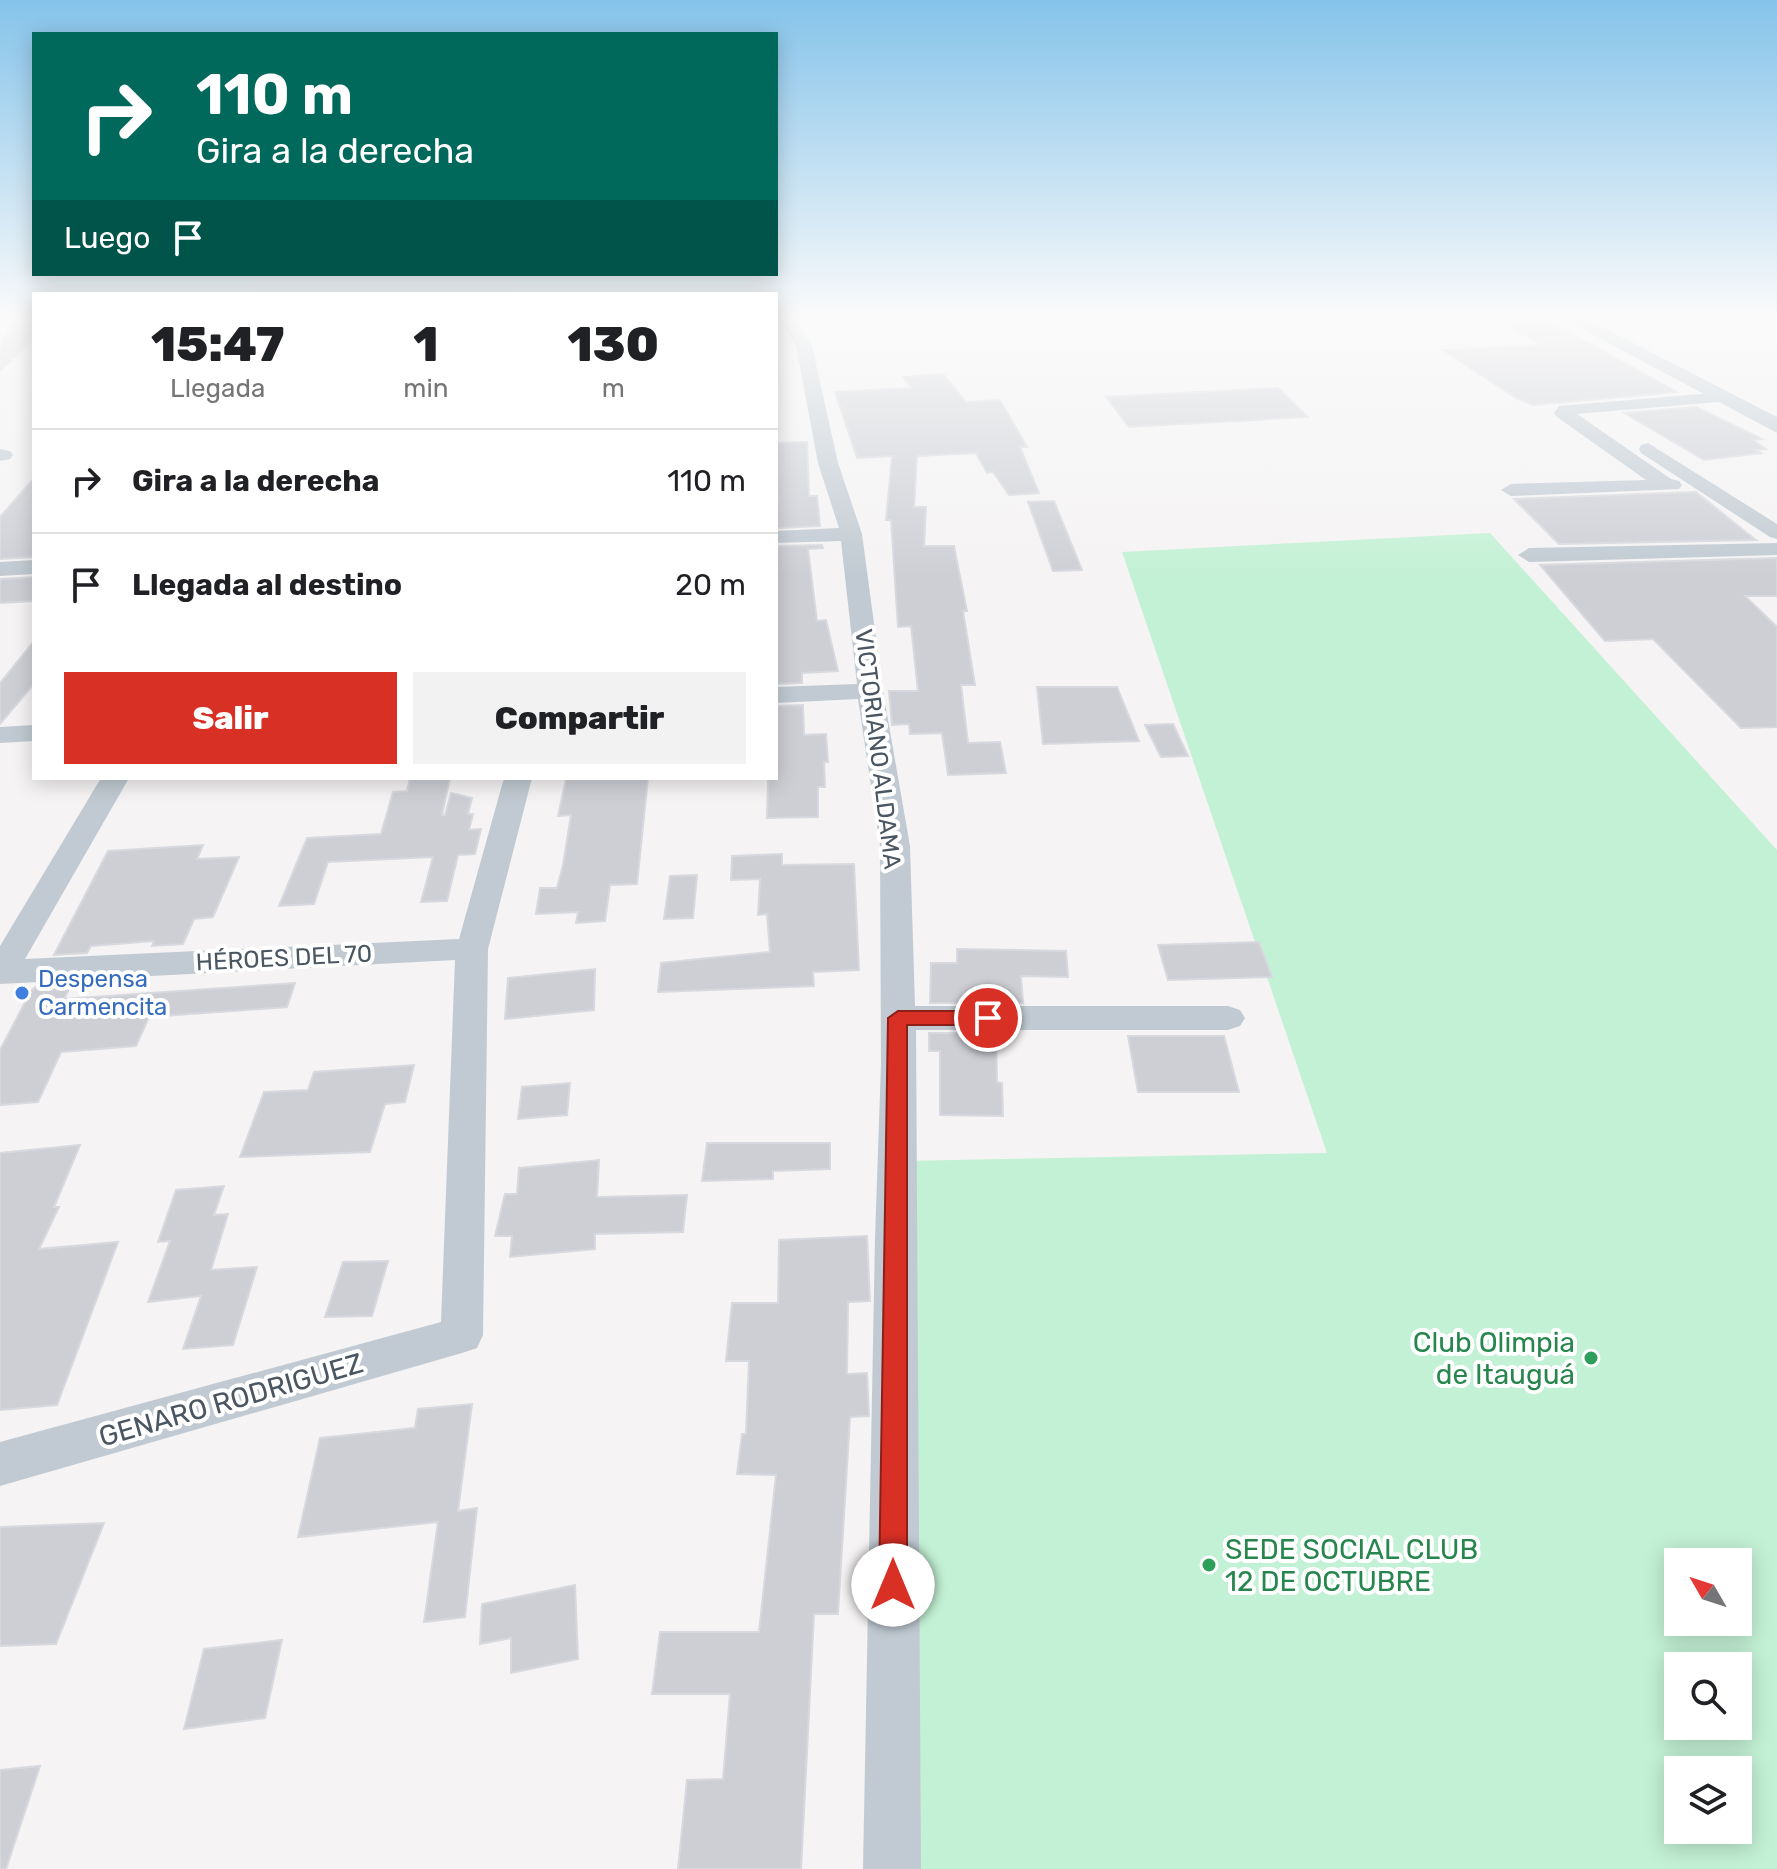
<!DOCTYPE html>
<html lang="es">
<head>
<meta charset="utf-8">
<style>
	:root { --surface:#fff; --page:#f2f2f2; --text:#202124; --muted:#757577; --line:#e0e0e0; --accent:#d93025 }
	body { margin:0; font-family:Rubik,sans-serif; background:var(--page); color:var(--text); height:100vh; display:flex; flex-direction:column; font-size:30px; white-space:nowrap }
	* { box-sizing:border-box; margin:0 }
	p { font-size:26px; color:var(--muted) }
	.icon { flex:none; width:44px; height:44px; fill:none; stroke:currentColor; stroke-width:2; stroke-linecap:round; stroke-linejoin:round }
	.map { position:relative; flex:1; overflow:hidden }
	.panel { position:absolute; left:32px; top:292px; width:746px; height:488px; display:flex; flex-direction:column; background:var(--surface); border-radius:0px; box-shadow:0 4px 20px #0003 }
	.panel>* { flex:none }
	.top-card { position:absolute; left:32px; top:32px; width:746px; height:244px; border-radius:0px; box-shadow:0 4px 20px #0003; background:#00695c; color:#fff; overflow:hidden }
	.needle { width:52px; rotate:309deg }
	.fabs { position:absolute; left:1664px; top:1548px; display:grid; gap:16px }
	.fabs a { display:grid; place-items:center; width:88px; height:88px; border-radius:0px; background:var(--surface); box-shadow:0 4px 20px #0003; font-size:40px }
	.pin { position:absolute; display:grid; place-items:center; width:68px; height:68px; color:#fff; margin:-34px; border:4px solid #fff; border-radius:50%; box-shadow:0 2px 8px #0007 }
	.me { position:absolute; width:88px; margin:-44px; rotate:0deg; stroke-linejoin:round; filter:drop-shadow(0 0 6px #0008) }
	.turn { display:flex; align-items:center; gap:28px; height:168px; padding:0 32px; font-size:36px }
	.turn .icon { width:104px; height:104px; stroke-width:2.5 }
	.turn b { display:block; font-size:56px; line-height:68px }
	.then { display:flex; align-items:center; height:76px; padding:0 32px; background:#0003; gap:16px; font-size:30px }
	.eta { display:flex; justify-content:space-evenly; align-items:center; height:136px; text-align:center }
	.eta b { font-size:48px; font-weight:800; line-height:56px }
	.primary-button { display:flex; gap:16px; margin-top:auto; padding:16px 32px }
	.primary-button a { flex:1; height:92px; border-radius:0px; background:var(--accent); color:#fff; font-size:32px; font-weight:800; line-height:92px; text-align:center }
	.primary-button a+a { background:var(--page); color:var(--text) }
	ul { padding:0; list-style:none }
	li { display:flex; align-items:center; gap:24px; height:104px; padding:0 32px; border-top:2px solid var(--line) }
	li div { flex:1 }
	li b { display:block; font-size:30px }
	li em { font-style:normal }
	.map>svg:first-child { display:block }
	.green { fill:#c3f1d5; fill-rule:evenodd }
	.building { fill:#cdcfd5; stroke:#d7d9de; stroke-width:2 }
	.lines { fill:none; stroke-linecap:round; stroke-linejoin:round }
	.minor { fill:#c1cad2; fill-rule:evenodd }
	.tertiary { fill:#c1cad2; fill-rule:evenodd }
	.route { fill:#d93025; stroke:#8d1f18; stroke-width:2 }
	.shop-dot { fill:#3f7fe0; stroke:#fff; stroke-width:3 }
	.leisure-dot { fill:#2e9e5b; stroke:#fff; stroke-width:3 }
	.labels { text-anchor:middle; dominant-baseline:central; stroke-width:8; stroke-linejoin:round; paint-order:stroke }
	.street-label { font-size:24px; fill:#4a5661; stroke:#fff }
	.shop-label { font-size:24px; fill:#366cbe; stroke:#fff; text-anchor:start }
	.near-leisure-label { font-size:28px; fill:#27864d; stroke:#fff; text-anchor:end }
	.near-street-label { font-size:28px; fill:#4a5661; stroke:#fff }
</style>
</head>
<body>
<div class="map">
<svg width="1777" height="1869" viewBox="0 0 1777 1869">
	<rect width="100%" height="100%" fill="#f5f3f3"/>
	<!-- green -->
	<path class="green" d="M1490 533 1777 850V1869H901L902 1161 1327 1153 1122 552ZM1678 1562H1738V1622H1678ZM1678 1666H1738V1726H1678ZM1678 1770H1738V1830H1678Z"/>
	<!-- building -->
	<path class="building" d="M15 314H34V339L0 371V348Z
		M1537 314 1677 392 1533 405 1516 398 1443 350 1541 345 1493 317Z
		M943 374 966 402 1000 400 1027 447H1020L1039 493 1009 495 993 472 987 473 976 453 917 456 914 507H926L924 546H954L967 611H963L975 685H961L968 743 1000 742 1006 773 948 775 942 733 910 734 909 724 892 725 889 691H918L911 626 898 627 891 520H886L892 456 857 458 835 392 912 388 903 377Z
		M1278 388 1308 417 1129 427 1106 397Z
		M1696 407 1762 439 1753 440 1766 449 1756 450 1761 453 1704 460 1624 413Z
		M807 442 809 496H817L820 526 777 528 776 443Z
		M34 478V557L0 559V517Z
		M1696 492 1756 540 1559 544 1514 499Z
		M1054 501 1082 570 1053 571 1028 502Z
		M822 545 823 548 808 549 817 621 826 620 838 671 802 673V683L776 684 777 546Z
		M1777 558V596H1745L1777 627V727L1741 728 1653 639 1605 641 1540 565Z
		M34 577V601L0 603V579Z
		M34 641V684L0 724V683Z
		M1037 687H1117L1139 741 1043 744Z
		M803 705 804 735 826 734 828 762H824L825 787H818V817L767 818 768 778H776V706Z
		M1173 724 1188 756 1161 757 1145 725Z
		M410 778H450L442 815H445L451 793 472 798 468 814H473L469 830 481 829 475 854 458 855 447 901 421 902 433 857 328 862 314 904 279 906 307 838 381 834 393 792 407 791Z
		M648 778 637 884 610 885 605 921 576 923 578 912 536 914 540 888H557L563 865 571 815 558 816 566 779Z
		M203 845 197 859 239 857 213 917 194 919 183 944 152 946 154 941 91 946 87 953 54 955 108 851Z
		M782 854V865L854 864 859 970 813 972 814 986 658 992 661 963 770 952 767 914 758 915 760 879 731 880 732 856Z
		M697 875 693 918 664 919 670 876Z
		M1259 942 1272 977 1168 980 1158 945Z
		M957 949 1066 951 1068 977 1021 976 1023 1003H930L931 963H957Z
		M595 969 594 1010 505 1019 508 978Z
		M72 983 64 999 295 983 287 1007 149 1017 136 1046 61 1052 38 1102 0 1105V1050L31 991 38 985Z
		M929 1033H996L997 1082 1002 1083 1003 1116 940 1115V1051H929Z
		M1128 1036H1224L1239 1092H1138Z
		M414 1065 405 1102 385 1104 370 1152 240 1157 264 1092 308 1090 314 1072Z
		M570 1083 567 1115 518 1119 522 1087Z
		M707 1143H830V1169L773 1171V1179L702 1181Z
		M80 1145 54 1207H59L39 1249 118 1242 57 1405 0 1410V1153Z
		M599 1160 597 1197 687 1195 683 1232 595 1234V1249L510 1257 512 1236H495L505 1194H517L519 1168Z
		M224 1186 214 1215 228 1214 211 1270 257 1267 233 1345 183 1349 201 1296 148 1302 170 1241 158 1242 176 1190Z
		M867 1236 870 1301 848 1302 847 1374 867 1373 869 1416 850 1417 838 1614H814L801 1869H678L687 1780 723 1779 730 1694H652L660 1632H759L776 1475 737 1474 742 1434H746L749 1361H726L732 1303H778L779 1240Z
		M388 1261 372 1316 325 1317 343 1262Z
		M472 1404 458 1511 477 1508 465 1617 424 1622 438 1522 298 1537 320 1438 415 1428 418 1409Z
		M104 1523 56 1644 0 1646V1527Z
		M575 1585 578 1659 511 1673V1638L480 1644 482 1604Z
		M282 1640 265 1718 184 1729 204 1649Z
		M40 1766 6 1869H0V1770Z"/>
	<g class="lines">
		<!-- minor -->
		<path class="minor" d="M776 314H792L812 346 838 463 862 534 883 691 910 846 915 1006H1228L1240 1010 1245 1018 1240 1026 1228 1030H916L921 1869H863L875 1238 881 1064 880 846 858 699 776 703V687L857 684 841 541 776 543V531L839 528 818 463 796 346Z
			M1724 392 1733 397 1730 401 1577 414 1671 479 1679 481 1682 485 1679 489 1511 496 1501 490 1511 484 1646 480 1557 417 1554 413 1559 406Z
			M1648 443 1777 524V539L1770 537 1641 453 1639 449 1641 445Z
			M0 449 10 451 13 455 10 459 0 461Z
			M1777 543V555L1529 562 1518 555 1529 548Z
			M34 560V574L0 576V562Z
			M34 725V741L0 743V727Z
			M101 778H129L25 959 459 939 504 778H532L488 949 483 1335 477 1348 462 1353 0 1486V1442L441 1322 455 960 0 984V946Z"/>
		<!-- tertiary -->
		<path class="tertiary" d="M1554 314H1577L1777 417V433Z"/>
	</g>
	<!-- sky -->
	<linearGradient id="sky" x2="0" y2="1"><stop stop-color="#85c3ea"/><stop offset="0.55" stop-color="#fafafa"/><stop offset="1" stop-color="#fafafa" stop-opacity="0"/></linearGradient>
	<rect width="1777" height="576" fill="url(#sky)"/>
	<!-- route -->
	<path class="route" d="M898 1011H988L997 1018 988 1025H907V1585L903 1595 893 1599 883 1595 879 1585 888 1018Z"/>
	<!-- markers -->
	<circle class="shop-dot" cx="22" cy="993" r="8"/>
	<g class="leisure-dot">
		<circle cx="1591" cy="1358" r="8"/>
		<circle cx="1209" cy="1565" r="8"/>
	</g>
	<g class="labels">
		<!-- street labels -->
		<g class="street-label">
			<text transform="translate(878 749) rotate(83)">VICTORIANO ALDAMA</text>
			<text transform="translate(284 958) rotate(-3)">HÉROES DEL 70</text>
		</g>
		<!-- shop labels -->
		<g class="shop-label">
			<text x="38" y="979">Despensa<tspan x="38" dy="28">Carmencita</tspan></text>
		</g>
		<!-- near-leisure labels -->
		<g class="near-leisure-label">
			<text x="1575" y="1342">Club Olimpia<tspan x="1575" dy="32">de Itauguá</tspan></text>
			<text x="1225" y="1549" text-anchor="start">SEDE SOCIAL CLUB<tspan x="1225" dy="32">12 DE OCTUBRE</tspan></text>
		</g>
		<!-- near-street labels -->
		<g class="near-street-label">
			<text transform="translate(231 1400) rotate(-16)">GENARO RODRIGUEZ</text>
		</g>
	</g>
</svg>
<div class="fabs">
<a><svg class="needle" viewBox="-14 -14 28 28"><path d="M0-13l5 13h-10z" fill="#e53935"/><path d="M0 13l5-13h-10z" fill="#757577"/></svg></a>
<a><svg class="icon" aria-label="search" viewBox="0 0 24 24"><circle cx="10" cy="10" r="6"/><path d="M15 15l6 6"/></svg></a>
<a><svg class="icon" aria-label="layers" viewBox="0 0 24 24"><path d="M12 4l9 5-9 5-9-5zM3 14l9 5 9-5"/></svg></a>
</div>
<div class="pin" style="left:988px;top:1018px;background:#d93025"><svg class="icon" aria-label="arrive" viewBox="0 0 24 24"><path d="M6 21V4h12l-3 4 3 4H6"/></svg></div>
<svg class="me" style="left:893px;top:1585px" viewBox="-20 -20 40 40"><circle r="19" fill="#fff"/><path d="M0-13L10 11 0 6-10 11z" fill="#d93025"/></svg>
<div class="top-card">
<div class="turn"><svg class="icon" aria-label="right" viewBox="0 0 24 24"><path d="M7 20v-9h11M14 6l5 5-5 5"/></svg><div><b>110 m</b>Gira a la derecha</div></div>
<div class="then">Luego<svg class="icon" aria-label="arrive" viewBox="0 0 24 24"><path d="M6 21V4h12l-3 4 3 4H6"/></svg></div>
</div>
<section class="panel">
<div class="eta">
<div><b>15:47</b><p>Llegada</p></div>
<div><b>1</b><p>min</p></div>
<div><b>130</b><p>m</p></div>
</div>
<ul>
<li><svg class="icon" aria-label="right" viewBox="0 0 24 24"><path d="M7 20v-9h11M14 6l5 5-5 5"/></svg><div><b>Gira a la derecha</b></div><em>110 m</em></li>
<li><svg class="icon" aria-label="arrive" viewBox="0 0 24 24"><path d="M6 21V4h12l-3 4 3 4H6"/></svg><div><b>Llegada al destino</b></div><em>20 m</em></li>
</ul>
<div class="primary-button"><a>Salir</a><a>Compartir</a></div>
</section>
</div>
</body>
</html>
